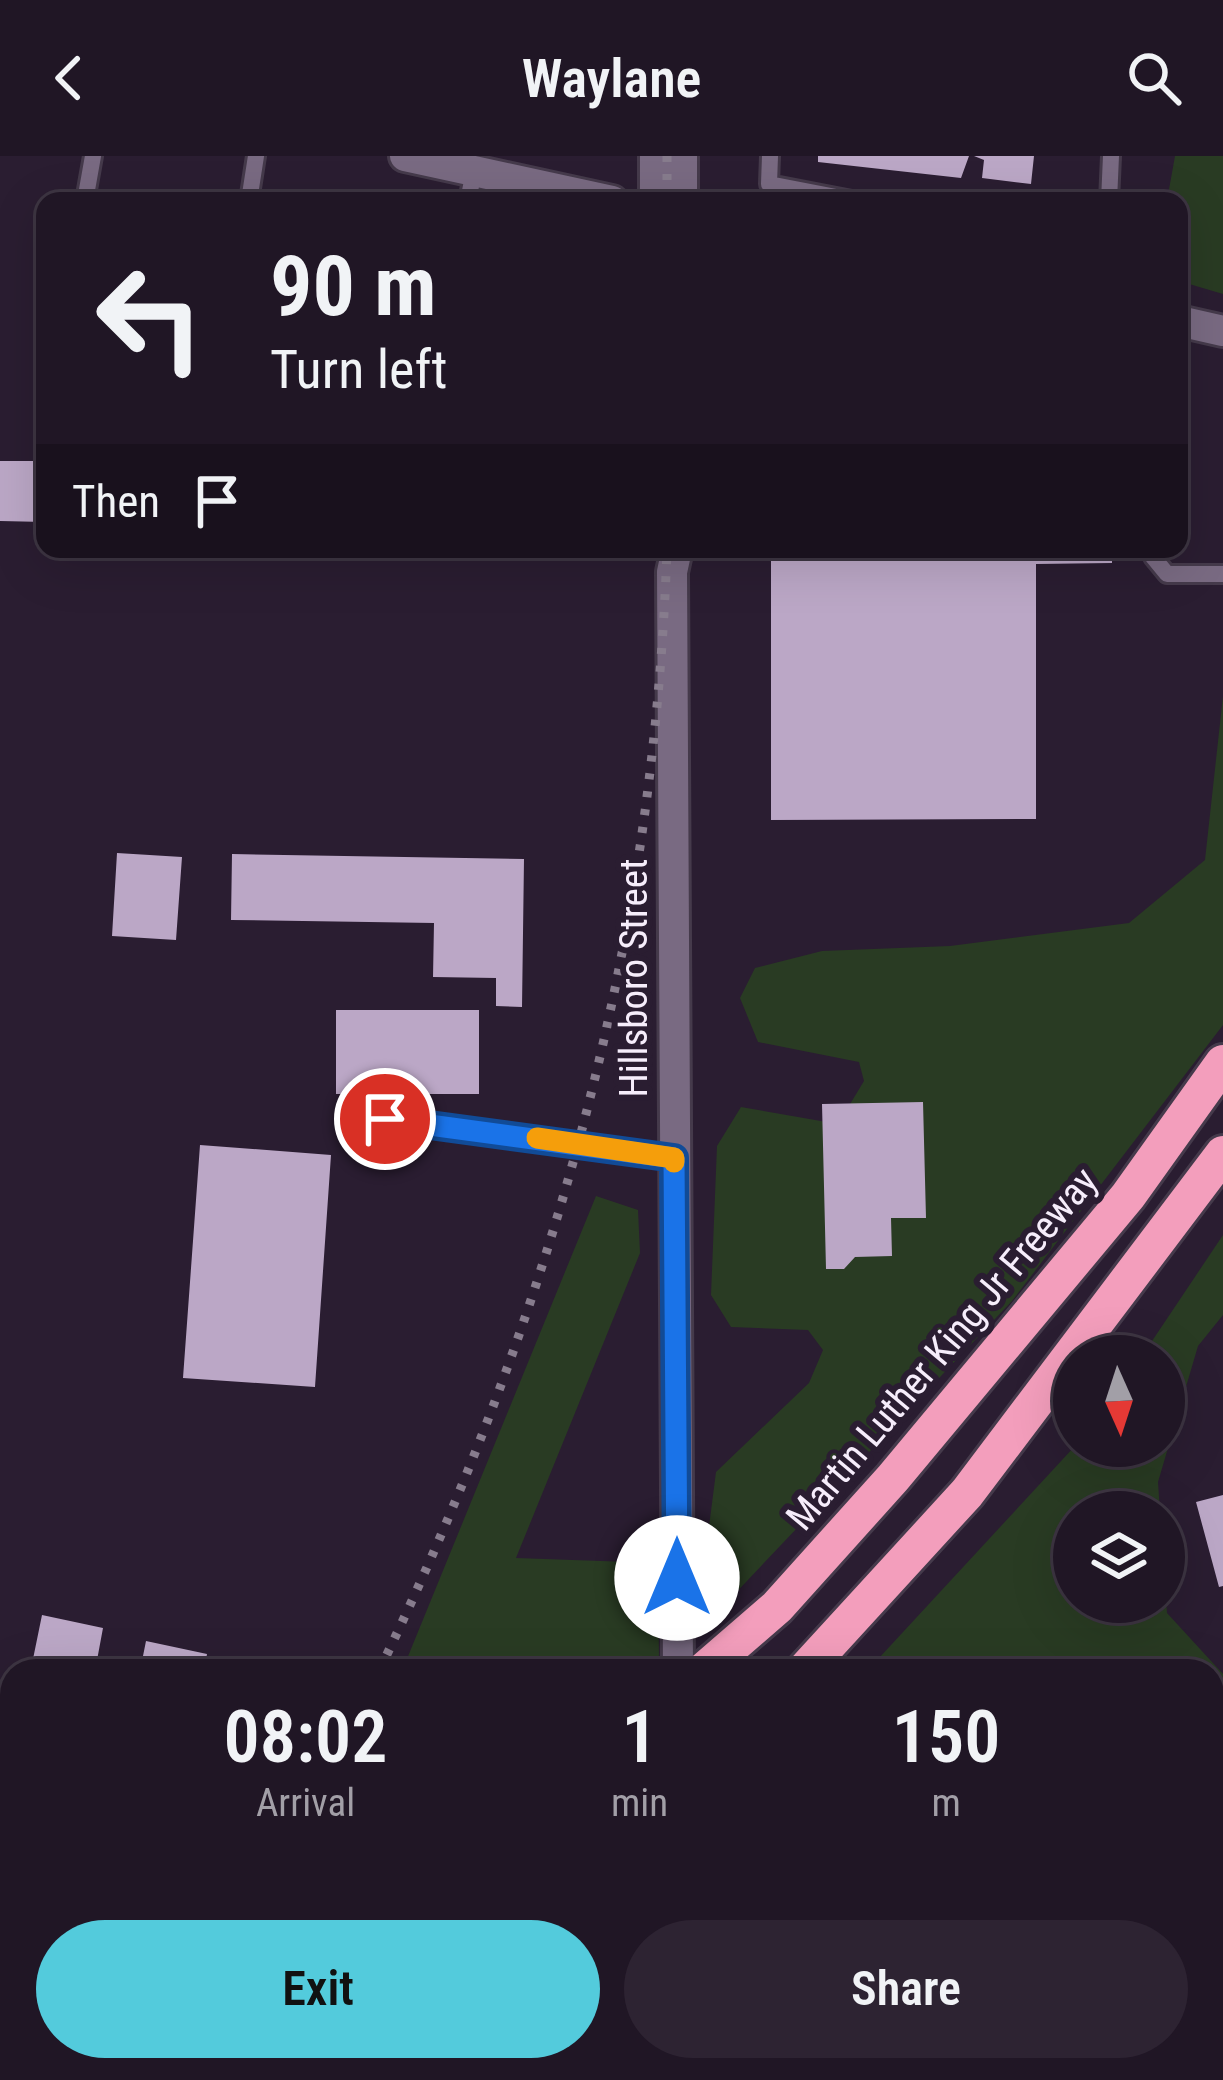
<!DOCTYPE html>
<html lang="en">
<head>
<meta charset="utf-8">
<style>
	:root { --surface:#201625; --page:#2d2332; --text:#f1f3f6; --muted:#a29fa7; --line:#3d3542; --accent:#53cbdc }
	body { margin:0; font-family:"Roboto Condensed",sans-serif; background:var(--page); color:var(--text); height:100vh; display:flex; flex-direction:column; font-size:45px; white-space:nowrap }
	* { box-sizing:border-box; margin:0 }
	p { font-size:39px; color:var(--muted) }
	.icon { flex:none; width:66px; height:66px; fill:none; stroke:currentColor; stroke-width:2; stroke-linecap:round; stroke-linejoin:round }
	.map { position:relative; flex:1; overflow:hidden }
	.details { position:absolute; left:0px; top:1503px; width:1224px; height:423px; display:flex; flex-direction:column; background:var(--surface); border-radius:36px 36px 0 0; box-shadow:0 12px 48px #0002,0 0 0 3px var(--line) }
	.details>* { flex:none }
	.guide { position:absolute; left:36px; top:36px; width:1152px; height:366px; border-radius:24px; box-shadow:0 12px 48px #0002,0 0 0 3px var(--line); background:#201625; color:var(--text); overflow:hidden }
	.needle { width:78px; rotate:177deg }
	.fabs { position:absolute; left:1053px; top:1179px; display:grid; gap:24px }
	.fabs a { display:grid; place-items:center; width:132px; height:132px; border-radius:50%; background:var(--surface); box-shadow:0 12px 48px #0002,0 0 0 3px var(--line); font-size:60px }
	.pin { position:absolute; display:grid; place-items:center; width:102px; height:102px; color:#fff; margin:-51px; border:6px solid #fff; border-radius:50%; box-shadow:0 3px 12px #0007 }
	.me { position:absolute; width:132px; margin:-66px; rotate:0deg; stroke-linejoin:round; filter:drop-shadow(0 0 9px #0008) }
	.turn { display:flex; align-items:center; gap:42px; height:252px; padding:0 36px; font-size:54px }
	.turn .icon { width:156px; height:156px; stroke-width:2.5 }
	.turn b { display:block; font-size:84px; line-height:102px }
	.then { display:flex; align-items:center; height:114px; padding:0 36px; background:#0003; gap:24px; font-size:45px }
	.eta { display:flex; justify-content:space-evenly; align-items:center; height:204px; text-align:center }
	.eta b { font-size:72px; font-weight:600; line-height:84px }
	.cta { display:flex; gap:24px; margin-top:auto; padding:24px 36px }
	.cta a { flex:1; height:138px; border-radius:72px; background:var(--accent); color:#111; font-size:48px; font-weight:600; line-height:138px; text-align:center }
	.cta a+a { background:var(--page); color:var(--text) }
	header { display:flex; justify-content:space-between; align-items:center; height:156px; padding:0 36px; background:var(--surface); font-size:54px; font-weight:600 }
	.map>svg:first-child { display:block }
	.green { fill:#293b23 }
	.building { fill:#bba7c6 }
	.lines { fill:none; stroke-linecap:round; stroke-linejoin:round }
	.service-casing { stroke:#453a4b; stroke-width:22 }
	.minor-casing { stroke:#453a4b; stroke-width:36 }
	.tertiary-casing { stroke:#453a4b; stroke-width:36 }
	.motorway-casing { stroke:#453a4b; stroke-width:42 }
	.service { stroke:#796a82; stroke-width:16 }
	.minor { stroke:#796a82; stroke-width:30 }
	.tertiary { stroke:#796a82; stroke-width:30 }
	.motorway { stroke:#f39ebc; stroke-width:36 }
	.rail { stroke:#877c8d; stroke-width:9; stroke-dasharray:6 12; stroke-linecap:butt }
	.route-casing { stroke:#114b97; stroke-width:30 }
	.route { stroke:#1a73e8; stroke-width:21 }
	.slow { stroke:#f59e0b; stroke-width:21 }
	.labels { text-anchor:middle; dominant-baseline:central; stroke-width:12; stroke-linejoin:round; paint-order:stroke }
	.street-label { font-size:39px; fill:#f6edfb; stroke:#2a1d31 }
</style>
</head>
<body>
<header><svg class="icon" aria-label="back" viewBox="0 0 24 24"><path d="M15 5l-7 7 7 7"/></svg>Waylane<svg class="icon" aria-label="search" viewBox="0 0 24 24"><circle cx="10" cy="10" r="6"/><path d="M15 15l6 6"/></svg></header>
<div class="map">
<svg width="1223" height="1924" viewBox="0 0 1223 1924">
	<rect width="100%" height="100%" fill="#2a1d31"/>
	<!-- green -->
	<path class="green" d="M1175 0H1223V138L1179 125V45H1169L1168 39Z
		M1223 540V869L1012 1145 711 1463 705 1402 716 1316 809 1227 823 1194 808 1174 731 1171 711 1139 717 990 741 951 838 968 864 925 859 906 758 886 740 842 755 812 822 795 950 790 1129 767 1205 704Z
		M596 1040 638 1054 640 1097 516 1402 658 1407 659 1502 648 1515H402Z
		M1223 1079V1159L1198 1190 1158 1326 1160 1356H1074V1446H1164V1413L1167 1457 1223 1518V1615H1212V1515H867L1075 1290H1164V1200H1142Z"/>
	<!-- building -->
	<path class="building" d="M818 0H969L961 22 818 6Z
		M974 0H1034L1031 28 982 22 984 4Z
		M0 305H45V366L0 365Z
		M771 393H1112V407L1036 408V663L771 664Z
		M117 697 182 701 176 784 112 780Z
		M232 698 524 703 522 851 496 850V822L433 821 434 767 231 764Z
		M336 854H479V938H336Z
		M923 946 926 1062H891L892 1100 855 1101 844 1113H826L822 948Z
		M200 989 331 999 315 1231 183 1222Z
		M1223 1339V1430L1219 1431 1196 1346Z
		M42 1459 103 1472 95 1515 33 1503Z
		M146 1485 207 1498 204 1515H140Z
		M233 1502 290 1513 289 1515H230Z
		M0 1651 12 1653V1698L0 1697Z
		M830 1914H868L869 1924H801V1918L830 1917Z"/>
	<g class="lines">
		<defs>
			<path id="service" d="M770 0 769 28 857 45
				M85 45 93 0
				M249 45 256 0
				M468 45 474 15
				M1109 45 1111 0
				M1152 393 1153 401 1167 418H1223
				M385 963 674 1002"/>
			<path id="minor" d="M0 1584 12 1586
				M1154 1924 1156 1914"/>
			<path id="tertiary" d="M405 0 612 45
				M655 0V45
				M682 0V45
				M1179 165 1223 175
				M677 393 672 416 678 1515
				M679 1914V1924"/>
			<path id="motorway" d="M703 1515 777 1451 893 1322 1128 1040 1223 907
				M804 1515 967 1337 1223 998
				M98 1924 122 1914
				M274 1924 292 1914"/>
		</defs>
		<!-- service casing -->
		<use href="#service" class="service-casing"/>
		<!-- minor casing -->
		<use href="#minor" class="minor-casing"/>
		<!-- tertiary casing -->
		<use href="#tertiary" class="tertiary-casing"/>
		<!-- motorway casing -->
		<use href="#motorway" class="motorway-casing"/>
		<!-- service -->
		<use href="#service" class="service"/>
		<!-- minor -->
		<use href="#minor" class="minor"/>
		<!-- tertiary -->
		<use href="#tertiary" class="tertiary"/>
		<!-- motorway -->
		<use href="#motorway" class="motorway"/>
		<!-- rail -->
		<path class="rail" d="M667 0V45
			M379 1515C553 1154 653 795 667 393
			M125 1924 131 1914"/>
	</g>
	<g class="lines">
		<defs>
			<path id="route" d="M385 963 674 1002 677 1422"/>
		</defs>
		<!-- route casing -->
		<use href="#route" class="route-casing"/>
		<!-- route -->
		<use href="#route" class="route"/>
		<!-- slow -->
		<path class="slow" d="M537 982 674 1002V1006"/>
	</g>
	<g class="labels">
		<!-- street labels -->
		<g class="street-label">
			<text transform="translate(634 822) rotate(-90)">Hillsboro Street</text>
			<text transform="translate(942 1193) rotate(-50)">Martin Luther King Jr Freeway</text>
		</g>
	</g>
</svg>
<div class="fabs">
<a><svg class="needle" viewBox="-14 -14 28 28"><path d="M0-13l5 13h-10z" fill="#e53935"/><path d="M0 13l5-13h-10z" fill="#a29fa7"/></svg></a>
<a><svg class="icon" aria-label="layers" viewBox="0 0 24 24"><path d="M12 4l9 5-9 5-9-5zM3 14l9 5 9-5"/></svg></a>
</div>
<div class="pin" style="left:385px;top:963px;background:#d93025"><svg class="icon" aria-label="arrive" viewBox="0 0 24 24"><path d="M6 21V4h12l-3 4 3 4H6"/></svg></div>
<svg class="me" style="left:677px;top:1422px" viewBox="-20 -20 40 40"><circle r="19" fill="#fff"/><path d="M0-13L10 11 0 6-10 11z" fill="#1a73e8"/></svg>
<div class="guide">
<div class="turn"><svg class="icon" aria-label="left" viewBox="0 0 24 24"><path d="M17 20v-9H6M10 6l-5 5 5 5"/></svg><div><b>90 m</b>Turn left</div></div>
<div class="then">Then<svg class="icon" aria-label="arrive" viewBox="0 0 24 24"><path d="M6 21V4h12l-3 4 3 4H6"/></svg></div>
</div>
<section class="details">
<div class="eta">
<div><b>08:02</b><p>Arrival</p></div>
<div><b>1</b><p>min</p></div>
<div><b>150</b><p>m</p></div>
</div>
<div class="cta"><a>Exit</a><a>Share</a></div>
</section>
</div>
</body>
</html>
